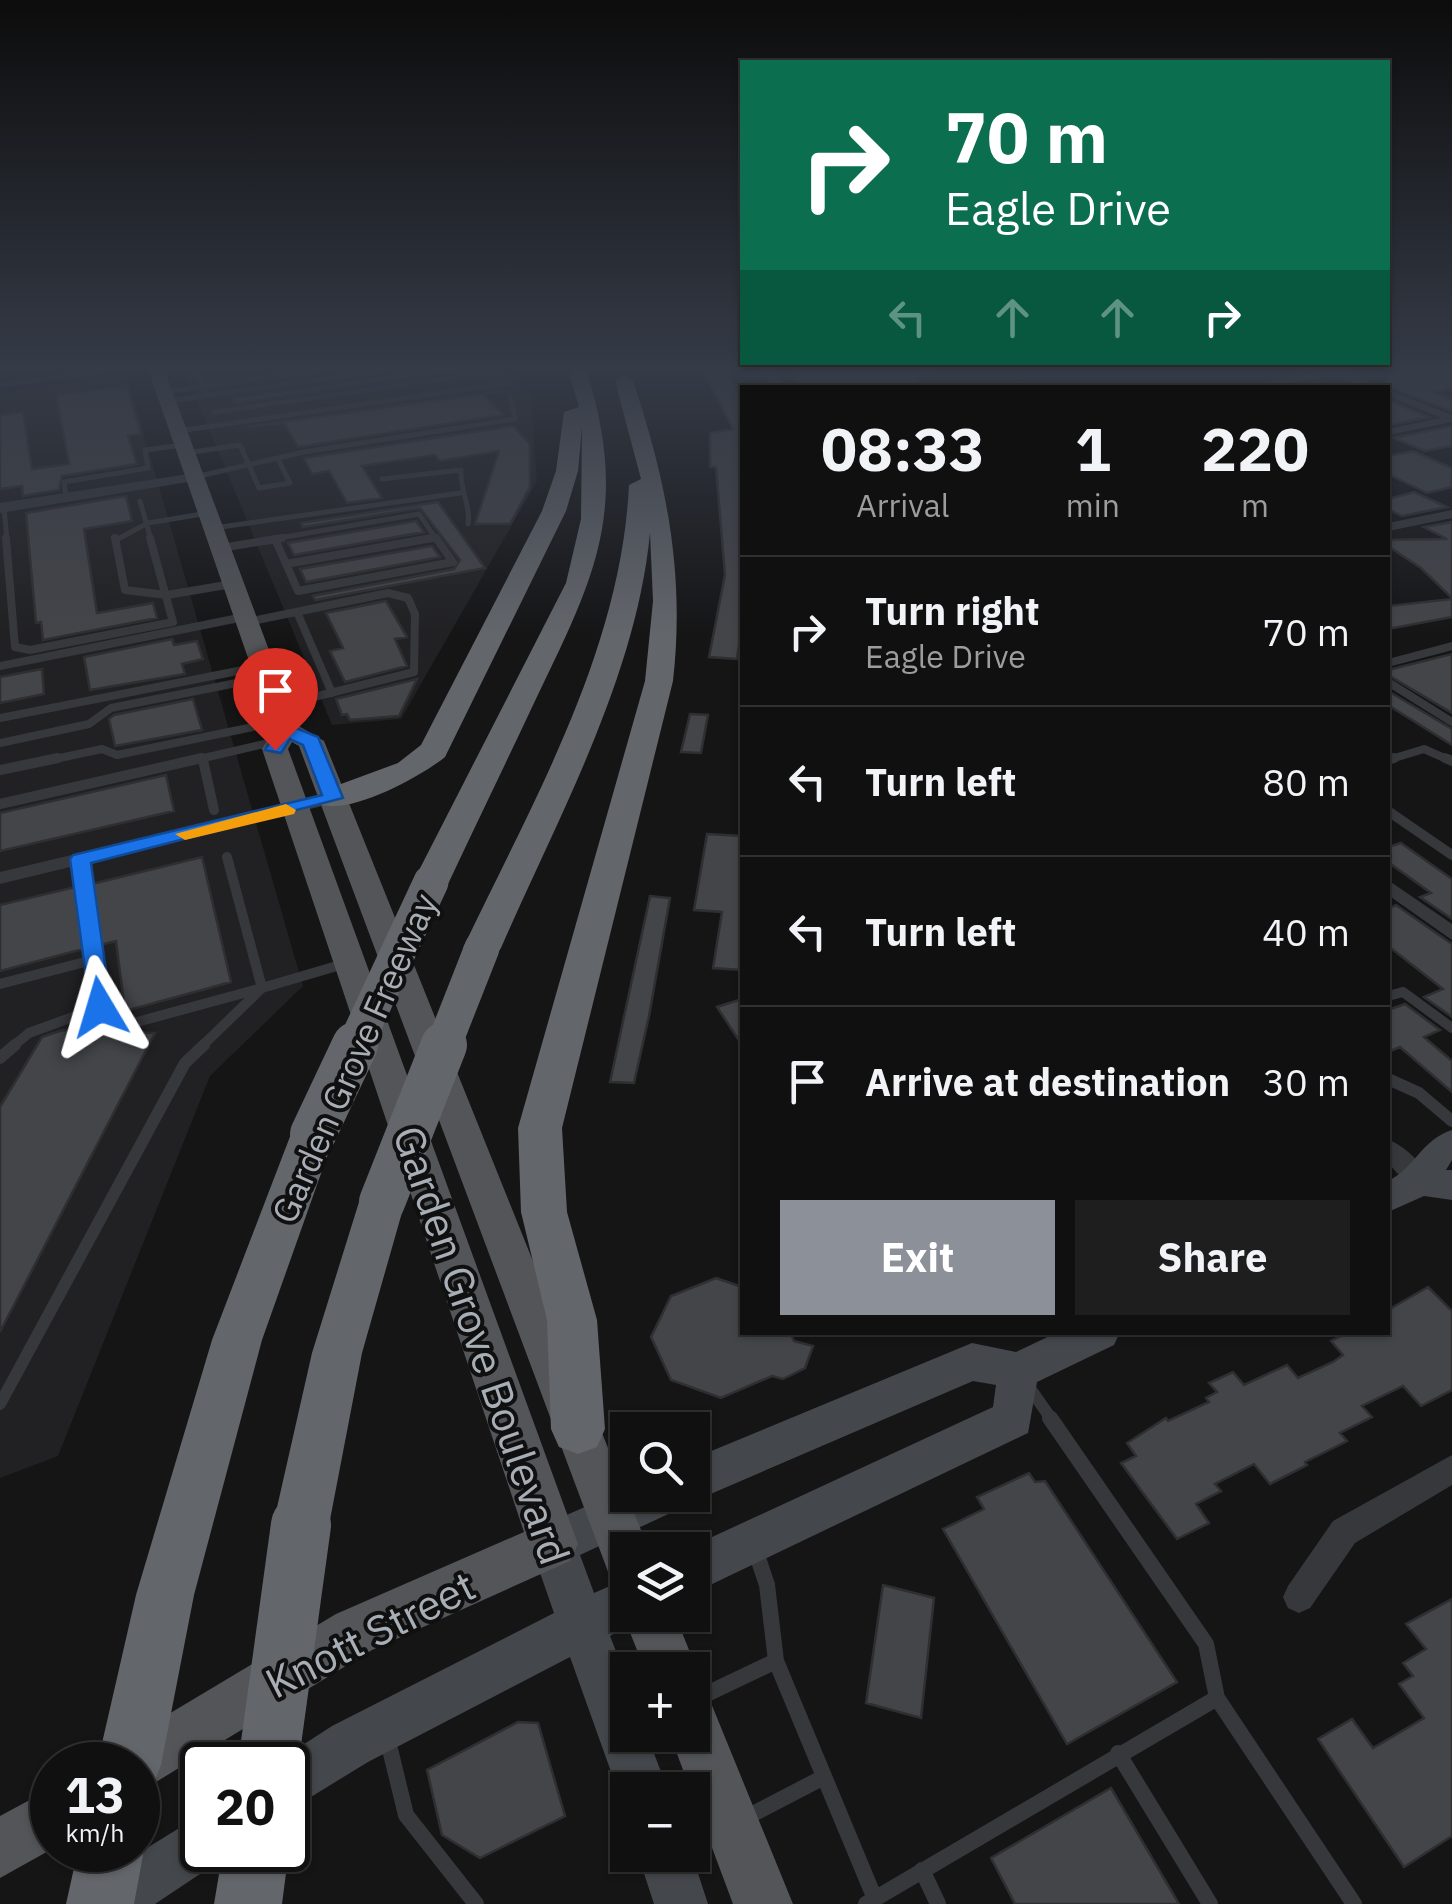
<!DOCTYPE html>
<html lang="en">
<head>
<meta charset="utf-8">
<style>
	:root { --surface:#101010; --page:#1e1e1e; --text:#f1f3f6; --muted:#9c9d9f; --line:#303030; --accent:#8c9099 }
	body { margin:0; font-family:"IBM Plex Sans",sans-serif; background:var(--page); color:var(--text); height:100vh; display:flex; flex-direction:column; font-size:38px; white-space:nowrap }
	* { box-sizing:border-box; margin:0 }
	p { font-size:32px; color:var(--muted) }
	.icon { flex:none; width:55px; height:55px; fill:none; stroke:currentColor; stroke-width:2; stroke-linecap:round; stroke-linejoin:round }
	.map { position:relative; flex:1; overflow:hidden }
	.panel { position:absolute; left:740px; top:385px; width:650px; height:950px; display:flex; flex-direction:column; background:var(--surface); border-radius:0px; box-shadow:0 2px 8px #0004,0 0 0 2px var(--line) }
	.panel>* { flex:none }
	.hud { position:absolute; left:740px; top:60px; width:650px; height:305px; border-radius:0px; box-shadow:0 2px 8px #0004,0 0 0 2px var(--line); background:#0b6e4f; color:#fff; overflow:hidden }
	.fabs { position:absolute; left:610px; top:1412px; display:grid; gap:20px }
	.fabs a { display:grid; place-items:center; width:100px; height:100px; border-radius:0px; background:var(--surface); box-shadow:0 2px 8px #0004,0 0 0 2px var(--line); font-size:50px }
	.speed { position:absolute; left:30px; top:1742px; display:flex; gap:20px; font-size:50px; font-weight:700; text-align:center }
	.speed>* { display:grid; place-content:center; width:130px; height:130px; border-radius:50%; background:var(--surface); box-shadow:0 2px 8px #0004,0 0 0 2px var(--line); line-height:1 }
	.speed small { font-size:25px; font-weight:400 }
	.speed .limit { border:5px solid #111; border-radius:15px; background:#fff; color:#111 }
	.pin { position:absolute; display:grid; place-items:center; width:85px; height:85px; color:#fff; margin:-102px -42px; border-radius:50% 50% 50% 0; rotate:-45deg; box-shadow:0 0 10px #0007 }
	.pin .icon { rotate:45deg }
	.me { position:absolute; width:110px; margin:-55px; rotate:353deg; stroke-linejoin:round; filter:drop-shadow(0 0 8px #0008) }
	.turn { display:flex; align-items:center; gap:35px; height:210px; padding:0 40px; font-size:45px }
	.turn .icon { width:130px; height:130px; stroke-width:2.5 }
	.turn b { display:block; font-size:70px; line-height:85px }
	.lanes { display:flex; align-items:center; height:95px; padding:0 40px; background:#0003; justify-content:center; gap:50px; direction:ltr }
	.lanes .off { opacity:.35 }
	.eta { display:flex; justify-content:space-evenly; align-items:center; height:170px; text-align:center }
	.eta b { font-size:60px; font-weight:700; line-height:70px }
	.action { display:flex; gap:20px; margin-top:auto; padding:20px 40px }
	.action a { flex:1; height:115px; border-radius:0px; background:var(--accent); color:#fff; font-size:40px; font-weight:700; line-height:115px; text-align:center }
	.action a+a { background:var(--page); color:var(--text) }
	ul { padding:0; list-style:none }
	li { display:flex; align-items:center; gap:30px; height:150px; padding:0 40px; border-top:2px solid var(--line) }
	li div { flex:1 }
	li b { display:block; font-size:38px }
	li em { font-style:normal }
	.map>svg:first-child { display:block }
	.built { fill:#212123 }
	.building { fill:#444549; stroke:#2f2f32; stroke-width:2.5 }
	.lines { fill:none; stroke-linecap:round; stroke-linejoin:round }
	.service-far4 { stroke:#36383b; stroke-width:5 }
	.service-far3 { stroke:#36383b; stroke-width:8 }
	.service-far2 { stroke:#36383b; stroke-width:10 }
	.service-far1 { stroke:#36383b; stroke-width:12 }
	.service { stroke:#36383b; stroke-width:16 }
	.minor { fill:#36383b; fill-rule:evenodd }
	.tertiary { fill:#36383b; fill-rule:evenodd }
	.secondary { fill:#44474b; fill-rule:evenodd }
	.primary { fill:#535559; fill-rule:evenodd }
	.motorway { fill:#63666b; fill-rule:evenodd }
	.motorway-bridge-far2 { stroke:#63666b; stroke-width:35 }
	.motorway-bridge-far1 { stroke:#63666b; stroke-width:46 }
	.motorway-bridge { stroke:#63666b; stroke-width:60 }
	.route { fill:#1a73e8; stroke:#114b97; stroke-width:2.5 }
	.slow { fill:#f59e0b }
	.labels { text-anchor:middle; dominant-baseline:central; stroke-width:8; stroke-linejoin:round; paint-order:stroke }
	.street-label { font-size:35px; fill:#a8aeb5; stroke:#101011 }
	.near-street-label { font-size:42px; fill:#a8aeb5; stroke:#101011 }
</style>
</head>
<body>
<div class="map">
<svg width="1452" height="1904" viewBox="0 0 1452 1904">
	<rect width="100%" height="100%" fill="#151516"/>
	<!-- built -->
	<path class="built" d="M184 369H515L531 397 537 481 401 719 332 725Z
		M127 376 303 986 210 1076 58 1456 0 1478V392Z"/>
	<!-- building -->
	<path class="building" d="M402 369H469L235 403 233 398 397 375Z
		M702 369 726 371 742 399V625L737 659 709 657 725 575 716 467H710V433L733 429Z
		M791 369H935L906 388H802Z
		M1411 369H1452V388L1433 392 1452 400V411L1388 387V374Z
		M127 385 141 434 128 436 137 464 62 476 59 490 23 496 22 486 0 489V415L23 412 32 469 69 464 56 395Z
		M509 390 483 394 503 415 298 447 284 423 247 427Z
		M1388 400 1428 417 1388 425Z
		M513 426 530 444V487L510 524H475L499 451 440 461 435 455 362 466 382 498 347 503 329 471 312 474 304 458Z
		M1452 426V446L1425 451 1394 438Z
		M1413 451 1452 468V487L1427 493 1388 474V456Z
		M1414 492 1447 507 1402 516 1388 509V499Z
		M126 496 132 521 84 529 97 613 153 603 157 618 43 640 41 622 36 623 26 513Z
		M438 502 485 568 315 600 313 596 454 569 460 560 420 508 303 527 301 523Z
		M416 521 424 532 294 555 288 543Z
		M1452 522V598L1421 568 1388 546V540L1447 539 1424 527Z
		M432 546 440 557 306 582 300 569Z
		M1452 599V617L1388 629V606Z
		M386 601 407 637 395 639 407 666 345 682 330 651 343 648 326 613Z
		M172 639 174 645 197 641 203 659 182 664 185 674 90 690 84 657Z
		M1452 654V713L1388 675V670Z
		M42 669 44 694 0 703V677Z
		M417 679 399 716 350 720 347 714 342 715 336 699Z
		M1388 691 1452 729V745L1388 705Z
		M193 699 202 730 115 746 109 719 114 715Z
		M690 714 708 715 701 753 681 752Z
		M166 775 174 811 0 851V813Z
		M707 834 742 836V970L713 968 722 912 694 910Z
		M1401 843 1452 879V919L1420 897 1431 893 1388 862V847Z
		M202 857 231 982 125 1011 116 941 100 945 92 884Z
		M75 887 83 949 0 971V905Z
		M650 896 670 898 649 1016 634 1083 610 1082Z
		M1396 905 1452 944V1017L1424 997 1443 989 1388 946V909Z
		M742 999V1045L717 1007Z
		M1405 1004 1440 1030 1424 1037 1452 1061V1092L1400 1047 1388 1052V1010Z
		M63 1030 155 1033 0 1332V1107L42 1037Z
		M716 1278 742 1287V1332H790L794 1341 813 1346 805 1368 783 1379 772 1376 721 1398 671 1380 651 1337 671 1296Z
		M1428 1287 1452 1311V1390L1421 1406 1403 1386 1362 1406 1372 1417 1340 1433 1347 1441 1305 1462 1307 1465 1270 1484 1254 1464 1215 1484 1221 1491 1196 1504 1209 1523 1177 1539 1121 1463 1136 1456 1127 1443 1166 1418 1168 1421 1209 1402 1206 1398 1217 1392 1209 1383 1233 1372 1244 1385 1287 1365 1298 1378 1333 1362 1343 1355 1331 1341 1349 1332H1388V1310Z
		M1029 1473 1035 1482 1045 1481 1177 1682 1067 1744 943 1529 984 1509 977 1497Z
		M883 1585 934 1598 921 1718 866 1703Z
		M1452 1599V1836L1404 1867 1318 1739 1352 1719 1373 1748 1424 1718 1399 1684 1413 1676 1403 1663 1426 1649 1406 1624Z
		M518 1722 538 1723 565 1816 480 1858 442 1835 427 1770Z
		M1111 1788 1179 1904H1015L991 1858Z"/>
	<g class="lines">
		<!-- service-far4 -->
		<path class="service-far4" d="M196 369 205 392
			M0 385 121 369
			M164 392 332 369
			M168 401 396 369
			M214 412 502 371
			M178 431 509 383 501 369
			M186 453 240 445 259 488 290 483 278 459
			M195 477 304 452 515 419 510 396
			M382 479 461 470C460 492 471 505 468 524
			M66 498 64 482 148 468 145 450 183 445
			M140 501 151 540
			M4 507 7 540
			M214 528 460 493
			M116 540 148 523 208 513
			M267 540 419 514 437 540
			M418 540 435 537"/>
		<!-- service-far3 -->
		<path class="service-far3" d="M6 538 15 647 30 650 173 622 150 538
			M115 538 125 590 167 595 232 584
			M275 539 298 591 453 562 436 538
			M221 548 282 538
			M286 564 432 538
			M297 612 332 693
			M247 622 388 593 408 598 415 614 414 672 278 706
			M1388 663 1452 646
			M0 666 244 617
			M1388 682 1452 722
			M0 718 263 666
			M0 743 89 724 111 708 267 677
			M1388 760 1424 749 1451 761
			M46 761 102 749 117 755 282 721
			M191 761 277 741"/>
		<!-- service-far2 -->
		<path class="service-far2" d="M1445 758 1452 761
			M203 760 214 810
			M1388 760 1394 758
			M0 770 58 758
			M0 804 202 758
			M1388 811 1452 855
			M80 859 100 1007 126 1025 262 988 227 857
			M0 984 93 960
			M1388 996 1403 992 1452 1028
			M12 1047 29 1033 100 1007
			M201 1047 262 988 347 963"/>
		<!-- service-far1 -->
		<path class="service-far1" d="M0 1058 15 1045
			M1388 1079 1419 1093 1452 1121
			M1027 1384 1052 1420
			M0 1404 185 1063 204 1045"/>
		<!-- service -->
		<path class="service" d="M1050 1418 1206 1644 1217 1698 1354 1904
			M756 1552 767 1585 776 1661 875 1899
			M692 1701 776 1661
			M387 1737 406 1815 476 1904
			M1118 1753 1210 1904
			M745 1818 824 1777
			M922 1870 938 1904
			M866 1904 1217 1698"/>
		<!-- minor -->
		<path class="minor" d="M762 369H772L784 388H774Z
			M1332 369H1357L1347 373 1379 388H1364L1335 375 1262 388H1236Z
			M1388 390 1452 415V422L1388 435V429L1441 418 1388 396Z
			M1452 510V518L1388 531V523Z
			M333 793 339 794 342 798 339 802 0 884V872Z
			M1388 880 1452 924V940L1388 895Z
			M1388 1140C1405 1145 1424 1166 1433 1181L1429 1188C1411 1194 1400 1175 1388 1163Z
			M1452 1455V1485L1355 1543 1310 1608 1299 1613 1288 1608 1283 1597 1288 1586 1333 1521Z"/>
		<!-- tertiary -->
		<path class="tertiary" d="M195 473 202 477 200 480 0 513V503Z"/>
		<!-- secondary -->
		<path class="secondary" d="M1452 1130V1160L1446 1170H1452V1200L1424 1196 1388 1212V1181C1416 1167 1421 1140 1452 1130Z
			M1058 1332H1120L1114 1345 1037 1382 1028 1433 708 1586 692 1593V1550H684L993 1407 996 1385 973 1381 692 1502 682 1498 677 1510 580 1555 594 1593 628 1578V1615H646L610 1636 628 1682V1735H647L668 1790H628V1810L624 1808 570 1657 368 1762 288 1811V1765H272L332 1726 554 1613 530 1544 537 1528 628 1488V1495H692V1459L972 1343 1016 1352Z
			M202 1814V1850H225L221 1860 155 1904H79L87 1885Z
			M638 1855H692L708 1904H654Z"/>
		<!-- primary -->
		<path class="primary" d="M148 369H164L297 725 324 741 649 1550H628V1584L610 1577 299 746 292 742 288 749 578 1544 570 1561 372 1650 138 1793V1765H109L117 1745 336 1614 524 1532 262 749 273 730Z
			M628 1605V1615H675L697 1670 692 1682V1670H645L623 1615Z
			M692 1695 711 1703 793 1904H733L670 1735H692Z
			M52 1788V1849L0 1878V1816Z"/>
		<!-- motorway -->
		<path class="motorway" d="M568 369H586C631 511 594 578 534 703 506 763 477 822 449 882L443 890H419L413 882 566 583 581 519 582 426 578 471 566 511 445 757C420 777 354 813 322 805L317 798 322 791 398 763 421 745 542 511 556 471 564 412 579 407Z
			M624 375 633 381C667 482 685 575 673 681L562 1128 567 1212 597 1320 605 1429 597 1447 578 1454 559 1447 551 1429 547 1320 521 1212 518 1128 645 681 653 601 650 533C636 678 558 817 501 948L495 957 482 960 469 957 463 948C533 801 621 651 629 485L641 479 615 381Z
			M313 1117 328 1122 335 1134 262 1340 194 1595 161 1765 152 1788 138 1794V1765H97L136 1595 212 1340 291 1134 298 1122Z
			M382 1183 398 1189 405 1202 362 1353 329 1525 321 1545 301 1553 281 1545 273 1525 312 1353 359 1202 366 1189Z
			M138 1833 144 1850 134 1904H66L78 1850H138Z
			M288 1845 289 1850 282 1904H214L223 1850H288Z"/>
		<!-- motorway-bridge-far2 -->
		<path class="motorway-bridge-far2" d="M354 1047 431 882
			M443 1047 482 948"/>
		<!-- motorway-bridge-far1 -->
		<path class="motorway-bridge-far1" d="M313 1134 355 1045
			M382 1202 444 1045"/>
		<!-- motorway-bridge -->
		<path class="motorway-bridge" d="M268 1765 301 1525"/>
	</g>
	<!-- sky -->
	<linearGradient id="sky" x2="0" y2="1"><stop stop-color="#0c0c0c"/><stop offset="0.58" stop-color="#353b47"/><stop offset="1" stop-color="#353b47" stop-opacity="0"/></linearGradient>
	<rect width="1452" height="636" fill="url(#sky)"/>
	<!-- route -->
	<path class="route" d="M286 724 318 737 343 798 91 863 111 1007 108 1013H91L70 859 73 855 322 795 303 745 290 739 281 753 265 750 279 726Z"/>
	<!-- slow -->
	<path class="slow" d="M286 804 296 810 294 814 185 840 175 834Z"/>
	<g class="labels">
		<!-- street labels -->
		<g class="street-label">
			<text transform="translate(354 1058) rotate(-66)">Garden Grove Freeway</text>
		</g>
		<!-- near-street labels -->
		<g class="near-street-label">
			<text transform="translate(482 1345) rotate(71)">Garden Grove Boulevard</text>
			<text transform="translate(370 1634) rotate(-27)">Knott Street</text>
		</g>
	</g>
</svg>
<div class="fabs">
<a><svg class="icon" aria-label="search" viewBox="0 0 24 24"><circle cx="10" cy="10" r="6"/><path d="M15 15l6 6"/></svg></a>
<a><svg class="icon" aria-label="layers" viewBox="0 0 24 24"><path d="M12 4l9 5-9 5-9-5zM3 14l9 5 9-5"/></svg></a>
<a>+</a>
<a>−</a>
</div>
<div class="speed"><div>13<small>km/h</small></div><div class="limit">20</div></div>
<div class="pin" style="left:275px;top:750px;background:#d93025"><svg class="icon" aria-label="arrive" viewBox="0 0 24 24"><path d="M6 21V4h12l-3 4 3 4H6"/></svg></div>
<svg class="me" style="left:100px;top:1007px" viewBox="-20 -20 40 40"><path d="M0-17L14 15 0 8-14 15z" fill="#1a73e8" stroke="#fff" stroke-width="4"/></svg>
<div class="hud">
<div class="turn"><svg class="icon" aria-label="right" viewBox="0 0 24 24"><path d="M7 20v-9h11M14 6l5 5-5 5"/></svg><div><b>70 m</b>Eagle Drive</div></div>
<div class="lanes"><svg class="icon off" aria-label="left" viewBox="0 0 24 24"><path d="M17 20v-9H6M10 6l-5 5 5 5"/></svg><svg class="icon off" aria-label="ahead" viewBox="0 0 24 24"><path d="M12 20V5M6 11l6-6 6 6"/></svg><svg class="icon off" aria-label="ahead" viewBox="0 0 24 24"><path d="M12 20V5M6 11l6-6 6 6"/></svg><svg class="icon" aria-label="right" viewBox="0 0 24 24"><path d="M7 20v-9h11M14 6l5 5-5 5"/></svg></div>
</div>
<section class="panel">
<div class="eta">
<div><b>08:33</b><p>Arrival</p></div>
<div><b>1</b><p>min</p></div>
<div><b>220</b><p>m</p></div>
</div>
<ul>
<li><svg class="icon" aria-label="right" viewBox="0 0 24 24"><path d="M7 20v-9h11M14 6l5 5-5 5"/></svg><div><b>Turn right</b><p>Eagle Drive</p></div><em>70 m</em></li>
<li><svg class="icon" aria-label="left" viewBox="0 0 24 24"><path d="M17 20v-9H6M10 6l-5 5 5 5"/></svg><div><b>Turn left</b></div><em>80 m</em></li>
<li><svg class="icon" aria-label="left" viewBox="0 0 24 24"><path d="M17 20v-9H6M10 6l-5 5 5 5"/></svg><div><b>Turn left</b></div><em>40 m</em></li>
<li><svg class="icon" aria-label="arrive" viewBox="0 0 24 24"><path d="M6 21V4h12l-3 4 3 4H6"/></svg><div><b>Arrive at destination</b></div><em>30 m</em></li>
</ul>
<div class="action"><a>Exit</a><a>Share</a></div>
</section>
</div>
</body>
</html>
